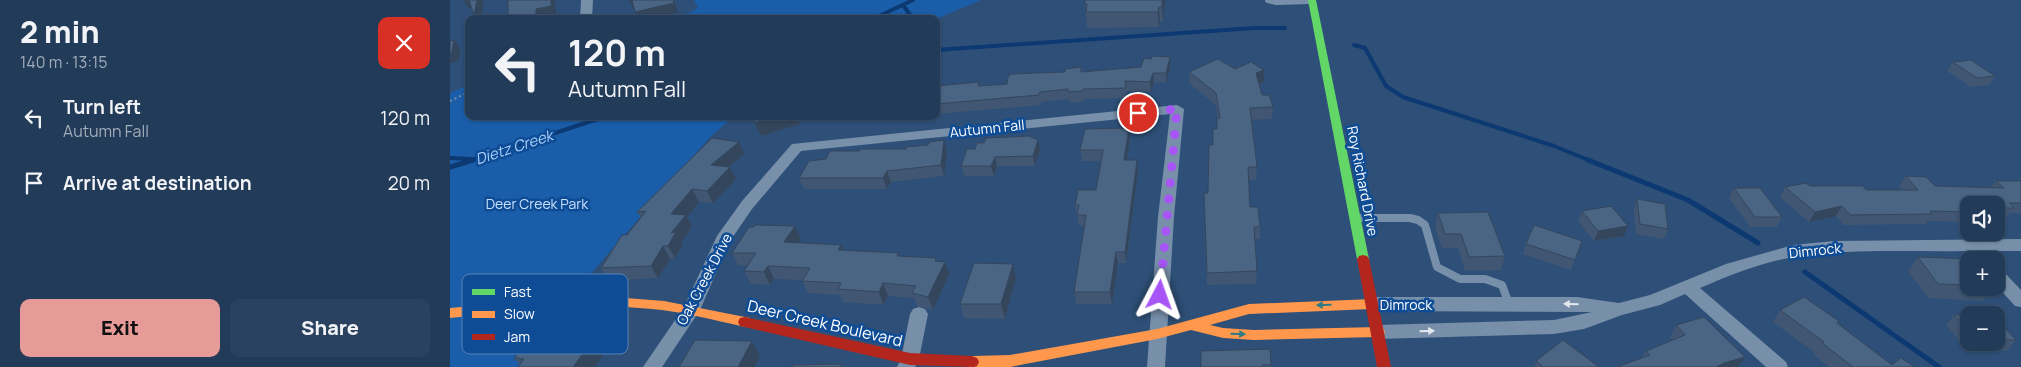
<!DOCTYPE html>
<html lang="en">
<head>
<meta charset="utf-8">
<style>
	:root { --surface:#223b59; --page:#2a425f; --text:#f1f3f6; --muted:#a2adba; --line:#3f556f; --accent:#e69b98 }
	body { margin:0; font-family:Manrope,sans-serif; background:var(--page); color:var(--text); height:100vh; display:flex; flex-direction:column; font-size:19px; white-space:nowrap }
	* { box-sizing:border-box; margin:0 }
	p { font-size:16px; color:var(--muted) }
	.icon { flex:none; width:28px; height:28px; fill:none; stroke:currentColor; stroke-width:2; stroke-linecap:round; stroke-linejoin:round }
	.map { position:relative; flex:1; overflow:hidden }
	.sheet { display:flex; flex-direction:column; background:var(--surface); width:450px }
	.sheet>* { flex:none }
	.hud { position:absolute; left:15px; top:15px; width:475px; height:105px; border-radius:10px; box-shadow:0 1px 4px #0004,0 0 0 1px var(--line); background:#223b59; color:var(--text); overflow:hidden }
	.controls { position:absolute; left:1510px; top:196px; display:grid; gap:10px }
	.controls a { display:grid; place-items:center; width:45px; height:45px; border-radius:10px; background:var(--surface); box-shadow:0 1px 4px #0004,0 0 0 1px var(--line); font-size:25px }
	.pin { position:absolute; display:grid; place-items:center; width:42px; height:42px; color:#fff; margin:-21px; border:2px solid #fff; border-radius:50%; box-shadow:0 1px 5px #0007 }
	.me { position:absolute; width:55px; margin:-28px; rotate:4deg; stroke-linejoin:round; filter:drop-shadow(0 0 4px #0008) }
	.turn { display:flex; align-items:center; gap:18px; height:105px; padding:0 20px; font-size:22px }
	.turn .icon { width:65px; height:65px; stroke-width:2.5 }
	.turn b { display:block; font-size:35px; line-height:42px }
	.round { display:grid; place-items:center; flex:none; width:52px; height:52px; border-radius:10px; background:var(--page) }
	.head { display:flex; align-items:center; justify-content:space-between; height:85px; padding:0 20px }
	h1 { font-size:30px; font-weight:800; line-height:38px }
	.cta { display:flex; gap:10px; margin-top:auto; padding:10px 20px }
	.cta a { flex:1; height:58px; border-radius:10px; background:var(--accent); color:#111; font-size:20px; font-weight:800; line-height:58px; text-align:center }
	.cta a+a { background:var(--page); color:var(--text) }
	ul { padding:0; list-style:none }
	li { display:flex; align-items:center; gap:15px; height:65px; padding:0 20px }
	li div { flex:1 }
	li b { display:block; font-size:19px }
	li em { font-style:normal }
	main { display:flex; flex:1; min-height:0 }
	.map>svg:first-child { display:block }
	.green { fill:#1a5da8 }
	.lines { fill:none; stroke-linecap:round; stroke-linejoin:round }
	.stream-far1 { stroke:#0c3972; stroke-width:4 }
	.stream { stroke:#0c3972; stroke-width:5 }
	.path { stroke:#778fa9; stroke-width:2; stroke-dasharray:2 3; stroke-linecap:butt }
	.lane-far1 { stroke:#778fa9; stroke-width:6 }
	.lane { stroke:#778fa9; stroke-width:8 }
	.street { fill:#778fa9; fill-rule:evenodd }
	.fast { fill:#63d668; fill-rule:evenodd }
	.slow { fill:#ff974d; fill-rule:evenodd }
	.jam { fill:#b3261e; fill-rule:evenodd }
	.wall { fill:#405672 }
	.shaded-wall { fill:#34465c }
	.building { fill:#4a6484; stroke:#34465c }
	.oneway { fill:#e4e9ee }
	.oneway2 { fill:#2c7c86 }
	.route { stroke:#a855f7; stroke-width:9; stroke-dasharray:0 16.2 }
	.labels { text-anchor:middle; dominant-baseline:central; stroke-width:5; stroke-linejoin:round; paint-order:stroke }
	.street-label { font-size:14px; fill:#fff; stroke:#0f4c96 }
	.park-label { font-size:14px; fill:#c6e0fe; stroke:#0f4c96 }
	.water-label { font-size:15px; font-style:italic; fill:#aad1fb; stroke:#0f4c96 }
	.near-street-label { font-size:16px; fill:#fff; stroke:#0f4c96 }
	.key { fill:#0f4c96; stroke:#5782b6; stroke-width:1 }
	.key-label { font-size:14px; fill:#fff }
</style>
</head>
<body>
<main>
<section class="sheet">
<div class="head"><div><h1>2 min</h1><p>140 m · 13:15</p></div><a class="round" style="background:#d93025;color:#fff"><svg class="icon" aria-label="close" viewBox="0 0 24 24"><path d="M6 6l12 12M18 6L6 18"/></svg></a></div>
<ul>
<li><svg class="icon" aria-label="left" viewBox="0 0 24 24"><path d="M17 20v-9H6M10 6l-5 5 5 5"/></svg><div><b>Turn left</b><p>Autumn Fall</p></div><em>120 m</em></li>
<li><svg class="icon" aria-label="arrive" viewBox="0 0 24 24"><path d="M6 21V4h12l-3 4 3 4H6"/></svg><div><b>Arrive at destination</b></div><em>20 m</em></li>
</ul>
<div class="cta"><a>Exit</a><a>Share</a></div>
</section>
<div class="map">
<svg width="1571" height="367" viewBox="0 0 1571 367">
	<rect width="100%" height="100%" fill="#2e4f77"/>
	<!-- green -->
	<path class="green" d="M244 0H531L486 19H211L241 12 248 8Z
		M19 85V116H285L262 135 116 302 76 367H0V93Z"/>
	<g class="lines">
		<!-- stream-far1 -->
		<path class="stream-far1" d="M453 5 463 19
			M423 19 463 0
			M904 45 915 48 936 86 953 97 1104 146 1141 161
			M486 50 804 28H835
			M0 158 21 159
			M19 161 157 116"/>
		<!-- stream -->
		<path class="stream" d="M1138 160 1238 200 1308 243
			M0 167 23 160
			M1355 272 1489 367"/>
		<!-- path -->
		<path class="path" d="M0 101 19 92"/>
		<!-- lane-far1 -->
		<path class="lane-far1" d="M818 0 826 2 862 1"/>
		<!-- lane -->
		<path class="lane" d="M906 218H960L968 220 975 225 987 267 1010 279H1035L1052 285 1059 304"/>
		<!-- street -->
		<path class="street" d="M131 0H143L142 19H130Z
			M727 105 734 109 724 217 715 367H697L708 217 720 114 351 151 302 209 280 241 250 310 212 367H193L234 307 267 236 292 201 342 144Z
			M1571 239V251H1534L1541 260H1523L1515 251C1459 252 1400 248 1344 257 1312 262 1280 275 1250 288L1336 362 1338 367H1316L1235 294 1210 305 1172 315 1134 329 1104 334 928 339 922 337 919 332 922 327 928 325 1104 320 1142 312 922 311 916 309 913 304 916 299 922 297H1127L1169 303 1200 295 1276 264 1343 245 1384 241Z
			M1546 268 1552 270 1571 290V307L1565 306 1546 285Z
			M469 307 475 309 478 314 469 359 465 367H447L451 359 460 314 463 309Z"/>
		<!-- fast -->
		<path class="fast" d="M858 0H866L919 259 917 262H909L907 259Z"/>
		<!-- slow -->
		<path class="slow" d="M163 297 214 301 295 317 300 318 302 322 300 326 295 327C264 320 233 312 202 309 135 302 66 311 0 318V308L93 300Z
			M922 299 927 301 929 304 927 307 922 309 799 314 760 325 773 328 804 330 928 327 933 328 935 332 933 336 928 337 804 340 773 338 741 330 707 339 560 367H520L517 366 515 362 517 358 522 356 560 355 707 329 799 304Z"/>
		<!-- jam -->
		<path class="jam" d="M913 255 917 256 919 259 941 367H927L907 259 909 256Z
			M295 317 460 353 522 356 527 358 529 362 527 366 524 367 460 365 290 326 288 322 290 318Z"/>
	</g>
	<!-- wall -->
	<path class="wall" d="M715 0 713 22H710L709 27 637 28 635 4Z
		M720 57V67L716 83 704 82 701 92 676 91 677 98 634 99 635 101 620 103 619 99 591 102V105L486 114V86L529 82 530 86 557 84 632 72 691 67 701 59Z
		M1503 62 1545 76 1539 85 1521 87 1497 71Z
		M785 69 814 70V82L809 84 812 95 823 107 822 119 801 120 807 167 806 180H798L800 207 810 227V239H805L807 271 806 284 757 285 754 193H758L763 145 767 129 768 118 766 105 740 84 739 72Z
		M303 116H353L355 120 349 121 350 124 311 136Z
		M368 116H398L369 119Z
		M414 116H465L415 121Z
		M680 139 677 160 688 171 676 263H668L662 304H626L624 292 635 226H629L625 205 646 190 651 161H632L630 150Z
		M534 143 590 150 585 166H547L544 176H514L511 166 525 149Z
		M409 151 497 152 494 176 441 182 437 189H354L349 178 376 159Z
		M294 154 279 167 286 179 263 203 249 202 237 217 242 227 231 242 233 245 225 258 220 259 208 278 159 281 151 268 191 217 187 212Z
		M1456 176 1485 186 1540 188 1546 181H1571V213H1560L1556 218H1546V205H1519V218L1516 222 1477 221 1476 224 1394 225 1386 216 1359 222 1330 197 1335 187 1360 186 1416 190H1453L1449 186Z
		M1284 188 1332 217 1327 227H1300L1279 198Z
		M1187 199 1218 229 1214 239 1186 234 1184 209Z
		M1132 211 1174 236 1144 241 1128 221Z
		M988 213 1055 256 1051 270 1015 271 1008 248H992L985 227Z
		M345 226 351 239 348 243 391 245 393 250 450 256 486 258 487 261 499 274 483 310 467 306 464 298 438 296 433 305 393 302 390 295 358 293 352 281V280L324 279 320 285 301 284 294 271 298 266 288 265 282 253Z
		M1132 241 1121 270 1073 254 1076 244Z
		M1468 257 1519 260V288H1544L1533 301 1478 298 1458 271Z
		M566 278 555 319 514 318 510 304Z
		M1330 310 1388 324 1442 365 1465 367H1379L1364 355 1365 353 1323 322Z
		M1504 315H1519V342H1546V318L1566 340 1557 351 1517 350 1496 325Z
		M1226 325 1295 357 1192 358 1196 351 1222 340 1220 337Z
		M153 326 163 341 70 365 64 358Z
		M820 349 821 367H751Z
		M1086 361 1149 367H1084Z"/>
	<!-- shaded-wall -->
	<path class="shaded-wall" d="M13 0H19L24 8H19Z
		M27 0H34L31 19H26L24 15Z
		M101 0H106H105L106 15 91 18V19H86V9Z
		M179 0H182L186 7 183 8Z
		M223 0H224L228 12 200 19H188L185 12Z
		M712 0H715L713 22 712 7Z
		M709 7 710 22 709 27 708 12Z
		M4 40 10 49 9 61 0 63V53Z
		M720 57V67L716 83V73Z
		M814 70V82L806 85V73Z
		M703 73 704 82 701 92 700 82Z
		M326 116H347L350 124 311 136 305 123Z
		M679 128 680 139 675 170 674 160Z
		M494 140 497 152 494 176 491 165Z
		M588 140 590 150 585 166 583 156Z
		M289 142 294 154 267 177 261 165Z
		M545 157 547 166 544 176 541 166Z
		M687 160 688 171 676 263 675 252Z
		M280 167 286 179 263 203 257 191Z
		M437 171 441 182 437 189 433 178Z
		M242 189 249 202 237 217 242 227 231 242 233 245 225 258 218 246 221 233V214Z
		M1392 206 1386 216 1359 222 1365 212Z
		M345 226 351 239 340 255 334 242Z
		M1178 226 1174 236 1144 241 1148 231Z
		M391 245 396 258 388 250Z
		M213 246 220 259 208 278 201 266Z
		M666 252 668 263 662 304 660 292Z
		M495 262 499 274 483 310 478 297Z
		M563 264 566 278 555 319 551 304Z
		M318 266 324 279 320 285 314 272Z
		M433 283 438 296 433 305 429 292Z
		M153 326 163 341 145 367H123Z
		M302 341 310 356 304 367H288Z
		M1295 357 1288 367H1266L1274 363Z"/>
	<!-- building -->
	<path class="building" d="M19 0H27L24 15Z
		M58 0H101V6L86 9V19H58Z
		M182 0H223L224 3 185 12Z
		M635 0H712V7H709L708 12H636L637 4H635Z
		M4 40 2 52 0 53V41Z
		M702 56 720 57 716 73H703L700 82 675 81 676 88 633 89V91L618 92V89L590 92 589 95 486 104V86L529 82 528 86 557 84 558 77 561 74 615 72V69L631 67V72L691 67 694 58 701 59Z
		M768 59 785 69 801 62 814 70 806 73 812 95H819L823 107 800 108 807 167H798L800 207H808L810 227H804L807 271 757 273 754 193H758L759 145H763V129H767V118H770L766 93 739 72Z
		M1521 60 1545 76 1527 78 1503 62Z
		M303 116H326L305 123Z
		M679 128 674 160H687L675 252H666L660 292H624L636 215H627L629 205H625L628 190H646L653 150H630L635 129Z
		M579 136 588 140 583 156 545 157 541 166H511L517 149H525L527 143H534L536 138Z
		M262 138 289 142 261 165 280 167 257 191 242 189 221 214 236 215 221 233 226 232 218 246H213L201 266 151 268 172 235H177L196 211 187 212Z
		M494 140 491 165 437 171 433 178H349L359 161 376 159 380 151H409L411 149H456V147L478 145 479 142Z
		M1456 176 1476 177 1485 186 1554 188 1546 181H1571V203H1559L1564 208H1546V205H1519V212L1480 211 1482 214 1400 215 1392 206 1365 212 1335 187 1356 183 1360 186H1413L1416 190H1468Z
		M1284 188H1310L1332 217H1305Z
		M1187 199 1215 204 1218 229 1190 224Z
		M1161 206 1178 226 1148 231 1132 211Z
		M1038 212 1055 256 1019 257 1011 234H995L988 213Z
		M305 225 345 226 334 242 391 245 388 250 449 253 447 256 486 258 485 261 495 262 478 297 462 293 466 286 433 283 429 292 388 289 391 283 352 281 360 268 318 266 314 272 294 271 306 253H282L299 227H304Z
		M1084 225 1132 241 1125 260 1076 244Z
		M1468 257 1522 259 1523 260H1519V285L1488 284Z
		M524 263 563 264 551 304H510Z
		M1354 297 1389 321 1387 323 1442 365 1451 358 1465 367H1403L1372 343 1374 342 1330 310Z
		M1504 315H1544H1519V332Z
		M1254 317 1295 357 1274 363 1266 367H1167L1200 355 1196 351 1235 335 1226 325Z
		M1546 318 1566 340H1546Z
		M94 323 153 326 123 367H68L74 359 64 358Z
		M245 340 302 341 288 367H229Z
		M1113 340 1149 367H1093L1086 361Z
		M820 349 821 365H812V367H751V351Z
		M392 364 391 367H342L343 365Z"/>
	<!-- one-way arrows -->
	<defs><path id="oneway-solid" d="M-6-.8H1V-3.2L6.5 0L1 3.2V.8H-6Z" transform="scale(1.25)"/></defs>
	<g class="oneway">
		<use href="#oneway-solid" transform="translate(1121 304) rotate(-179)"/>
		<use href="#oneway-solid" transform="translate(977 331) rotate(-2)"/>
	</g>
	<g class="oneway2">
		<use href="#oneway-solid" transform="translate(874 305) rotate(179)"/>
		<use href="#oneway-solid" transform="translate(788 334) rotate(2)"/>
	</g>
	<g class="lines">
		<!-- route -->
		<path class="route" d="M688 113 727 109 710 295"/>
	</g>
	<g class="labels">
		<!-- street labels -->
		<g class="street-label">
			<text transform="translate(537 128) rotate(-6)">Autumn Fall</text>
			<text transform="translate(913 181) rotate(79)">Roy Richard Drive</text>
			<text transform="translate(1365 250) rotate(-6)">Dimrock</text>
			<text transform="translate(254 279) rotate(-62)">Oak Creek Drive</text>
			<text x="956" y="304">Dimrock</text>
		</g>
		<!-- park labels -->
		<g class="park-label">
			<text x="87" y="203">Deer Creek Park</text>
		</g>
		<!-- water labels -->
		<g class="water-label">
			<text transform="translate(64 147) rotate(-18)">Dietz Creek</text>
		</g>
		<!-- near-street labels -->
		<g class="near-street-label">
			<text transform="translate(375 323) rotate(13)">Deer Creek Boulevard</text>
		</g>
	</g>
	<!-- legend -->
	<rect x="12" y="274" width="166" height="80" rx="8" class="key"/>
	<rect x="22" y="289" width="23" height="6" fill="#63d668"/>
	<rect x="22" y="311" width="23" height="7" fill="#ff974d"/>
	<rect x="22" y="334" width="23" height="6" fill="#b3261e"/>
	<g class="key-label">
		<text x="54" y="297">Fast</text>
		<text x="54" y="319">Slow</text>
		<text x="54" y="342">Jam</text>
	</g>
</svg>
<div class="controls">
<a><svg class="icon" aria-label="sound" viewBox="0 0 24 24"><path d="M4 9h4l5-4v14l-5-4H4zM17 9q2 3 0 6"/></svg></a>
<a>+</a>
<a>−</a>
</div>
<div class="pin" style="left:688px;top:113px;background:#d93025"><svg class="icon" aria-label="arrive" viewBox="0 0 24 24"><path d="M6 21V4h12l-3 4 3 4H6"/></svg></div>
<svg class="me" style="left:710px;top:295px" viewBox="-20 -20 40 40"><path d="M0-17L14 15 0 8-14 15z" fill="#a855f7" stroke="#fff" stroke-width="4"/></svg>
<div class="hud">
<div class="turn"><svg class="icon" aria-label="left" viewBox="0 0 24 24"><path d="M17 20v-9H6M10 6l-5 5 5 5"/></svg><div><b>120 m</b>Autumn Fall</div></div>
</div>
</div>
</main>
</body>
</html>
